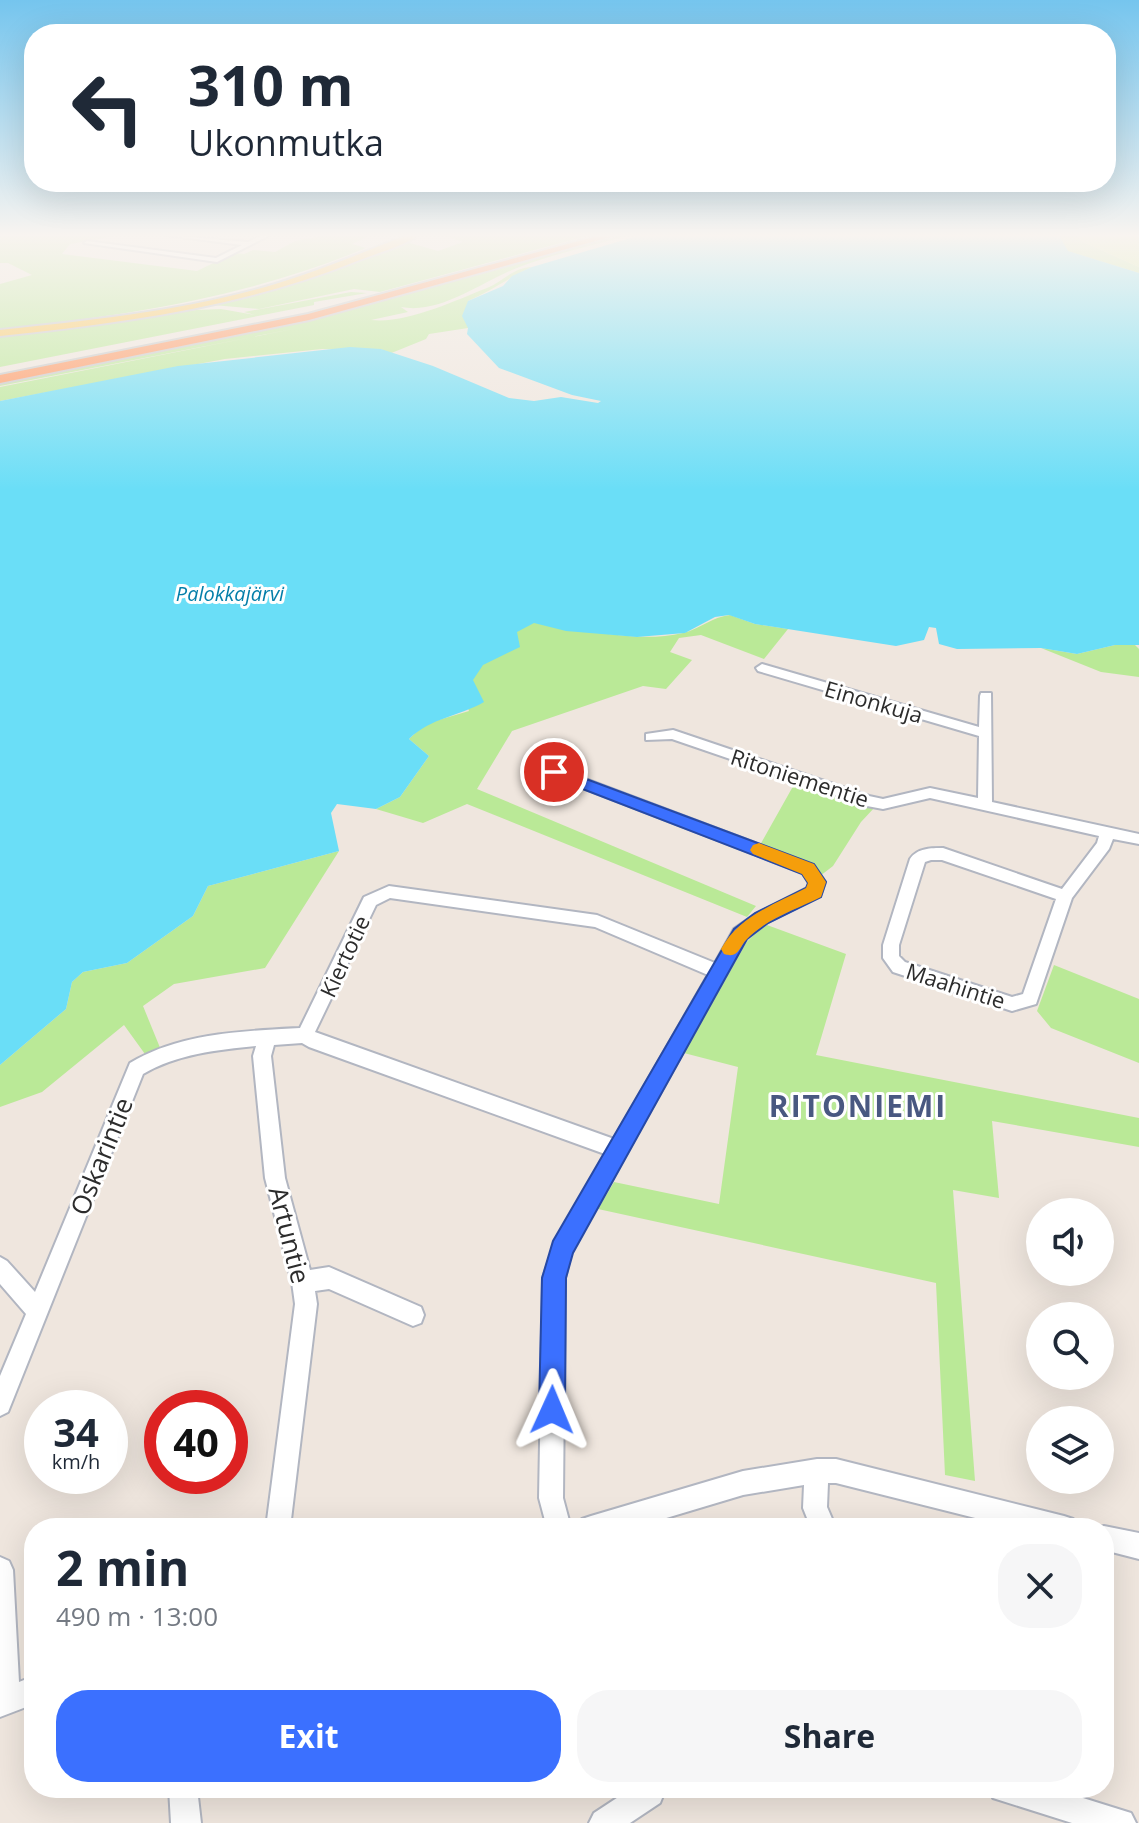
<!DOCTYPE html>
<html lang="en">
<head>
<meta charset="utf-8">
<style>
	:root { --surface:#fff; --page:#f6f6f7; --text:#1f2937; --muted:#747a83; --accent:#3b70ff }
	body { margin:0; font-family:"Open Sans",sans-serif; background:var(--page); color:var(--text); height:100vh; display:flex; flex-direction:column; font-size:30px; white-space:nowrap }
	* { box-sizing:border-box; margin:0 }
	p { font-size:26px; color:var(--muted) }
	.icon { flex:none; width:44px; height:44px; fill:none; stroke:currentColor; stroke-width:2; stroke-linecap:round; stroke-linejoin:round }
	.map { position:relative; flex:1; overflow:hidden }
	.side { position:absolute; left:24px; top:1518px; width:1090px; height:280px; display:flex; flex-direction:column; background:var(--surface); border-radius:32px; box-shadow:0 8px 32px #0002 }
	.side>* { flex:none }
	.top-card { position:absolute; left:24px; top:24px; width:1092px; height:168px; border-radius:32px; box-shadow:0 8px 32px #0002; background:#fff; color:var(--text); overflow:hidden }
	.fabs { position:absolute; left:1026px; top:1198px; display:grid; gap:16px }
	.fabs a { display:grid; place-items:center; width:88px; height:88px; border-radius:50%; background:var(--surface); box-shadow:0 8px 32px #0002; font-size:40px }
	.speed { position:absolute; left:24px; top:1390px; display:flex; gap:16px; font-size:40px; font-weight:700; text-align:center }
	.speed>* { display:grid; place-content:center; width:104px; height:104px; border-radius:50%; background:var(--surface); box-shadow:0 8px 32px #0002; line-height:1 }
	.speed small { font-size:20px; font-weight:400 }
	.speed .limit { border:12px solid #d22; background:#fff; color:#111 }
	.pin { position:absolute; display:grid; place-items:center; width:68px; height:68px; color:#fff; margin:-34px; border:4px solid #fff; border-radius:50%; box-shadow:0 2px 8px #0007 }
	.me { position:absolute; width:88px; margin:-44px; rotate:1deg; stroke-linejoin:round; filter:drop-shadow(0 0 6px #0008) }
	.turn { display:flex; align-items:center; gap:28px; height:168px; padding:0 32px; font-size:36px }
	.turn .icon { width:104px; height:104px; stroke-width:2.5 }
	.turn b { display:block; font-size:56px; line-height:68px }
	.round { display:grid; place-items:center; flex:none; width:84px; height:84px; border-radius:32px; background:var(--page) }
	.overview { display:flex; align-items:center; justify-content:space-between; height:136px; padding:0 32px }
	h1 { font-size:48px; font-weight:700; line-height:60px }
	.cta { display:flex; gap:16px; margin-top:auto; padding:16px 32px }
	.cta a { flex:1; height:92px; border-radius:32px; background:var(--accent); color:#fff; font-size:32px; font-weight:700; line-height:92px; text-align:center }
	.cta a+a { background:var(--page); color:var(--text) }
	.map>svg:first-child { display:block }
	.green { fill:#bae997 }
	.pitch { fill:#d1f092 }
	.water { fill:#6adef7 }
	.lines { fill:none; stroke-linecap:round; stroke-linejoin:round }
	.minor-casing { stroke:#b2b6c1; stroke-width:4 }
	.major-casing { stroke:#c8c8c8; stroke-width:4 }
	.highway-casing { stroke:#c8c8c8; stroke-width:4 }
	.minor { fill:#fff; fill-rule:evenodd }
	.major { fill:#fac657; fill-rule:evenodd }
	.highway { fill:#ff9259; fill-rule:evenodd }
	.route { fill:#3b70ff; stroke:#2649a6; stroke-width:2 }
	.slow { fill:#f59e0b }
	.labels { text-anchor:middle; dominant-baseline:central; stroke-width:6; stroke-linejoin:round; paint-order:stroke }
	.far-water-label { font-size:20px; font-style:italic; fill:#047ea9; stroke:#fff }
	.street-label { font-size:22px; fill:#2c2c2c; stroke:#fff }
	.near-street-label { font-size:26px; fill:#2c2c2c; stroke:#fff }
	.district-label { font-size:30px; font-weight:bold; letter-spacing:2px; fill:#495881; stroke:#fff }
</style>
</head>
<body>
<div class="map">
<svg width="1139" height="1823" viewBox="0 0 1139 1823">
	<rect width="100%" height="100%" fill="#efe6de"/>
	<!-- green -->
	<path class="green" d="M0 235H121L70 244 62 254 197 271 234 253 244 254 253 250 275 252 295 241 326 235H371L352 244 366 248C245 298 129 315 0 329V284L32 275 8 263H0Z
		M443 235H590L380 292 354 289 259 309 213 305 317 277 403 241 438 251 463 242Z
		M618 235H630C594 245 557 253 522 266 485 279 442 315 401 307L408 312 371 320C406 324 454 301 487 288 502 282 514 267 532 267 510 277 491 291 468 301V328L429 334 426 339 389 354 381 349H322L225 359 0 401V387L298 328 0 386V382L307 320Z
		M1059 235H1083L1079 236V240L1139 267V273L1067 251 1134 274 1045 243 1061 242Z
		M351 292 367 293 314 302V305L0 367V335L196 310 221 309 255 315 244 312Z
		M730 615 755 624 788 629 764 659 701 635 679 638 670 652 692 660 666 689 643 686 512 731 477 789 756 906 747 917 467 804 423 823 376 809 400 797 429 756 409 739 425 724 469 711 457 677 521 617C572 626 631 645 683 633 700 629 712 617 730 615Z
		M1115 645H1135L1139 649V677L1101 672 1041 648 1077 654Z
		M796 781 875 807 861 822 833 866 820 876 812 866 760 845Z
		M339 851 265 968 174 984 143 1006 163 1055 150 1061 124 1025 42 1092 0 1107V1065L66 1009 72 982 83 972 127 963 193 916 208 886Z
		M767 925 846 954 816 1055 1139 1118V1147L992 1121 999 1198 953 1190 975 1481 945 1475 936 1283 598 1209 614 1182 719 1204 738 1067 680 1052C704 1008 724 954 767 925Z
		M1054 965 1139 999V1063L1051 1028 1037 1011Z"/>
	<!-- pitch -->
	<path class="pitch" d="M1139 235V267L1079 240 1078 236Z"/>
	<!-- water -->
	<path class="water" d="M641 235H1059L1068 251 1139 273V645H1115L1077 654 1041 648 957 649 939 644 936 628 929 627 924 640 896 646 755 624 729 615 715 617 685 633 637 637 566 631 534 623 517 632 520 647 483 665 473 680 484 702C458 717 432 717 409 739L429 756 400 797 376 809 337 804 331 813 339 851 208 886 193 916 127 963 83 972 72 982 66 1009 0 1065V401L178 366 350 347 381 349 433 366 509 398 534 401 561 397 598 403 601 401 572 395 499 368 467 334 468 328 462 316 468 301 503 286 512 276 532 267Z"/>
	<g class="lines">
		<defs>
			<path id="minor" d="M165 235 248 242 262 235H270L217 262 84 243 87 241 216 258 242 245Z
				M762 664 979 727 980 696 981 693H991L992 802 1139 834V844L1113 839 1109 849 1072 898 1036 1004 1012 1011 893 972 883 958V945L910 859C917 848 931 848 943 848L1062 889 1097 843 1099 836 930 798 883 809 867 806 672 739 646 740V734L673 730 869 796 883 799 930 788 978 798 979 736 758 671 756 668ZM931 860H942L1056 899 1023 994 1012 997 905 962 899 956V945L925 862Z
				M554 767 813 865 825 882 820 896 768 922 746 939 571 1253 565 1278 563 1498 571 1528H547L539 1498 543 1278 555 1242 605 1154 309 1047 302 1043 274 1045 271 1056 285 1178 310 1270 329 1267 421 1307 424 1315 421 1323 413 1326 329 1289 315 1291 317 1304 290 1528H266L295 1304 292 1282 265 1178 253 1056 256 1046C217 1050 177 1054 143 1074L8 1412 0 1416V1376L26 1314 0 1284V1257L7 1261 35 1292 130 1063C180 1033 242 1031 300 1028L364 897 389 886 597 915 715 963 734 929 756 914 807 888 809 883 803 873 549 775 547 772ZM390 898 595 927 708 975 614 1139 315 1032 376 905Z
				M817 1459H836L1064 1516 1073 1519 1076 1528H1015L836 1483H828L827 1507 836 1528H811L803 1508 804 1485 743 1495 633 1528H579L582 1519 591 1516 743 1471Z
				M1104 1526 1139 1533V1559L1104 1550V1528H1098Z
				M0 1557 9 1561 13 1570 19 1682 34 1676V1704L0 1717Z
				M169 1788H197L201 1823H171Z
				M632 1788H662L664 1793 660 1803 630 1823H589L594 1813Z
				M989 1788H1051L1131 1813 1136 1823H1072L993 1798Z"/>
			<path id="major" d="M407 235H419C400 248 373 254 352 263 238 308 121 323 0 336V330C102 319 206 309 303 275 338 263 372 249 407 235Z"/>
			<path id="highway" d="M601 235H617L309 320 0 383V375L308 314Z"/>
		</defs>
		<!-- minor casing -->
		<use href="#minor" class="minor-casing"/>
		<!-- major casing -->
		<use href="#major" class="major-casing"/>
		<!-- highway casing -->
		<use href="#highway" class="highway-casing"/>
		<!-- minor -->
		<use href="#minor" class="minor"/>
		<!-- major -->
		<use href="#major" class="major"/>
		<!-- highway -->
		<use href="#highway" class="highway"/>
	</g>
	<!-- sky -->
	<linearGradient id="sky" x2="0" y2="1"><stop stop-color="#75c5ee"/><stop offset="0.48" stop-color="#f8f4f0"/><stop offset="1" stop-color="#f8f4f0" stop-opacity="0"/></linearGradient>
	<rect width="1139" height="490" fill="url(#sky)"/>
	<!-- route -->
	<path class="route" d="M554 767 814 864 826 882 821 897 768 923 747 939 573 1253 566 1278 565 1410 561 1419 552 1423 543 1419 539 1410 542 1278 553 1241 734 929 755 913 806 888 808 883 802 874 549 776V768Z"/>
	<!-- slow -->
	<path class="slow" d="M759 843 814 864 826 882 821 897C797 909 766 919 747 939 739 947 739 959 724 954L721 949C739 916 775 904 806 888L808 883 802 874 753 854 750 850 753 845Z"/>
	<g class="labels">
		<!-- far-water labels -->
		<g class="far-water-label">
			<text x="230" y="593">Palokkajärvi</text>
		</g>
		<!-- street labels -->
		<g class="street-label">
			<text transform="translate(874 701) rotate(16)">Einonkuja</text>
			<text transform="translate(800 777) rotate(18)">Ritoniementie</text>
			<text transform="translate(344 956) rotate(-65)">Kiertotie</text>
			<text transform="translate(956 985) rotate(18)">Maahintie</text>
		</g>
		<!-- near-street labels -->
		<g class="near-street-label">
			<text transform="translate(101 1156) rotate(-68)">Oskarintie</text>
			<text transform="translate(290 1235) rotate(76)">Artuntie</text>
		</g>
		<!-- district labels -->
		<g class="district-label">
			<text x="858" y="1105">RITONIEMI</text>
		</g>
	</g>
</svg>
<div class="fabs">
<a><svg class="icon" aria-label="sound" viewBox="0 0 24 24"><path d="M4 9h4l5-4v14l-5-4H4zM17 9q2 3 0 6"/></svg></a>
<a><svg class="icon" aria-label="search" viewBox="0 0 24 24"><circle cx="10" cy="10" r="6"/><path d="M15 15l6 6"/></svg></a>
<a><svg class="icon" aria-label="layers" viewBox="0 0 24 24"><path d="M12 4l9 5-9 5-9-5zM3 14l9 5 9-5"/></svg></a>
</div>
<div class="speed"><div>34<small>km/h</small></div><div class="limit">40</div></div>
<div class="pin" style="left:554px;top:772px;background:#d93025"><svg class="icon" aria-label="arrive" viewBox="0 0 24 24"><path d="M6 21V4h12l-3 4 3 4H6"/></svg></div>
<svg class="me" style="left:552px;top:1410px" viewBox="-20 -20 40 40"><path d="M0-17L14 15 0 8-14 15z" fill="#3b70ff" stroke="#fff" stroke-width="4"/></svg>
<div class="top-card">
<div class="turn"><svg class="icon" aria-label="left" viewBox="0 0 24 24"><path d="M17 20v-9H6M10 6l-5 5 5 5"/></svg><div><b>310 m</b>Ukonmutka</div></div>
</div>
<section class="side">
<div class="overview"><div><h1>2 min</h1><p>490 m · 13:00</p></div><a class="round"><svg class="icon" aria-label="close" viewBox="0 0 24 24"><path d="M6 6l12 12M18 6L6 18"/></svg></a></div>
<div class="cta"><a>Exit</a><a>Share</a></div>
</section>
</div>
</body>
</html>
